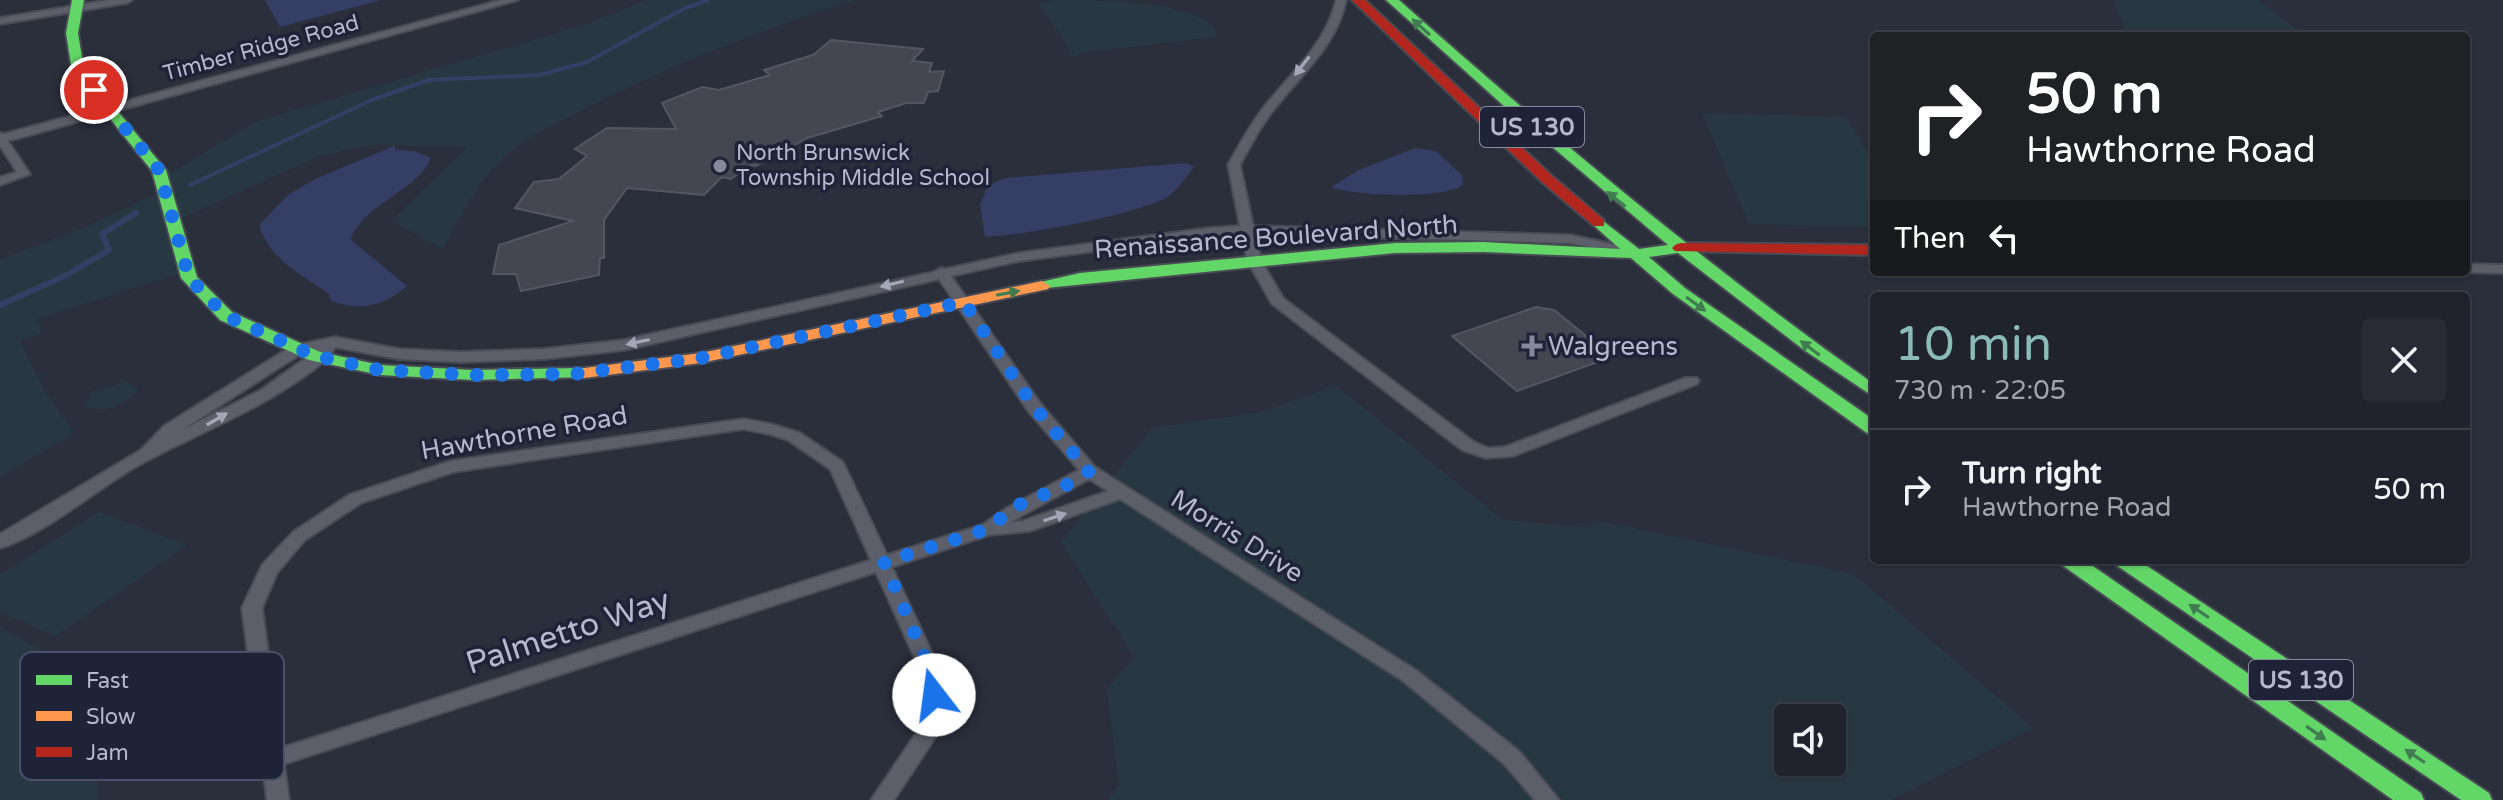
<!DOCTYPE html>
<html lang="en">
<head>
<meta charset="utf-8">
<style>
	:root { --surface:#20232d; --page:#282b35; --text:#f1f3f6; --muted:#a2a4aa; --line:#3d4049; --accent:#8bbbb9 }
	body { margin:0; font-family:"Varela Round",sans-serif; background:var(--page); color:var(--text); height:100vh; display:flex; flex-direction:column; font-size:30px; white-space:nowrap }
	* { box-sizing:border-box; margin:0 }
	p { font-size:26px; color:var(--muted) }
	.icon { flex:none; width:44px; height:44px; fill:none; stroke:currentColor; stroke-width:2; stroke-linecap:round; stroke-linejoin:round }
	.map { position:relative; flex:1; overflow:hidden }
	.side { position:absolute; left:1870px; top:292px; width:600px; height:272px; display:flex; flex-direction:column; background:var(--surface); border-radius:8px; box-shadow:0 2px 6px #0004,0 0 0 2px var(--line) }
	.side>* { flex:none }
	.guide { position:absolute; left:1870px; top:32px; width:600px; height:244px; border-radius:8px; box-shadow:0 2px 6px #0004,0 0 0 2px var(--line); background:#202124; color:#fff; overflow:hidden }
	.buttons { position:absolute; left:1774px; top:704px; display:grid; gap:16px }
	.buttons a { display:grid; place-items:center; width:72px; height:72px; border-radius:8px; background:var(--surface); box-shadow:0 2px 6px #0004,0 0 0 2px var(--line); font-size:40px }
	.pin { position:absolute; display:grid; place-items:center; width:68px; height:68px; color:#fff; margin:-34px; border:4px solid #fff; border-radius:50%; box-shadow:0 2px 8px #0007 }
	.me { position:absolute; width:88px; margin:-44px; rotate:345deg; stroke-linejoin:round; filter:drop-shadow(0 0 6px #0008) }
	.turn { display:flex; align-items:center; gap:28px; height:168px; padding:0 24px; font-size:36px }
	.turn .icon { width:104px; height:104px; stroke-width:2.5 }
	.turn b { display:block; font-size:56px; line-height:68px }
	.then { display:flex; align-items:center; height:76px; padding:0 24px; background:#0003; gap:16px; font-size:30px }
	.round { display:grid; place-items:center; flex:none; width:84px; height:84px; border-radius:8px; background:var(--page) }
	.headline { display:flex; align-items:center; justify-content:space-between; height:136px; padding:0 24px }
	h1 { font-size:48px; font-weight:600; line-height:60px; color:var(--accent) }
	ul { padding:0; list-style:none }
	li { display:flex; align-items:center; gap:24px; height:120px; padding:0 24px; border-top:2px solid var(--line) }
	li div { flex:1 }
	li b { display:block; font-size:30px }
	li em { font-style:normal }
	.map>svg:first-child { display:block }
	.green { fill:#283842; fill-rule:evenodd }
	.water { fill:#353e64 }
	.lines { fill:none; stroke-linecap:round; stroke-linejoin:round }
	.stream-far1 { stroke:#353e64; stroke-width:4 }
	.stream { stroke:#353e64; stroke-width:6 }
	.building { fill:#444752; stroke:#535663; stroke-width:2 }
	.street-casing { stroke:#484b54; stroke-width:4 }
	.fast-casing { stroke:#484b54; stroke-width:4 }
	.slow-casing { stroke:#484b54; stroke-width:4 }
	.jam-casing { stroke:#484b54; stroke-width:4 }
	.street { fill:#5c5e69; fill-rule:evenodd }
	.fast { fill:#63d668; fill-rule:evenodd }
	.slow { fill:#ff974d; fill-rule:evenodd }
	.jam { fill:#b3261e; fill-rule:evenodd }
	.oneway { fill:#407c50 }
	.oneway2 { fill:#a4a7b8 }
	.route { stroke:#1a73e8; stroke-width:14; stroke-dasharray:0 25.2 }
	.poi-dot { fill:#85899a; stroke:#1e2337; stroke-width:3 }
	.labels { text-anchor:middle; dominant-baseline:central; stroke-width:7; stroke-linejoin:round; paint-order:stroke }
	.far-street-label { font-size:22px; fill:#b6b9cc; stroke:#1e2337 }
	.far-poi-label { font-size:22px; fill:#b6b9cc; stroke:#1e2337; text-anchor:start }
	.shield { fill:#1e2337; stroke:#888c9f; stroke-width:2 }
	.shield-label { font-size:24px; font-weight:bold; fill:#b6b9cc }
	.street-label { font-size:26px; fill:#b6b9cc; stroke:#1e2337 }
	.poi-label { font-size:26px; fill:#b6b9cc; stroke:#1e2337; text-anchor:start }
	.near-street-label { font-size:32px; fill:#b6b9cc; stroke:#1e2337 }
	.key { fill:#1e2337; stroke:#4c5064; stroke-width:2 }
	.key-label { font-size:22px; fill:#b6b9cc }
</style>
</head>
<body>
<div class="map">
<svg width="2503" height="800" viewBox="0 0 2503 800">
	<rect width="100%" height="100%" fill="#2b2f3c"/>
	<!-- green -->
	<path class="green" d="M647 0H854C763 29 673 64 588 107 561 121 531 134 509 153 480 178 461 216 442 249L392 221 467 147 372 145 321 155 169 224 186 271 38 319 41 333 20 341 45 391 74 433 0 477V260L83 228 168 188 160 180 255 122 584 25Z
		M1053 0C1087 0 1217 0 1217 37L1079 53 1076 57 1064 54 1071 51 1039 4Z
		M2113 0H2258L2306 36H2115L2128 34Z
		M1702 113 1846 117 1874 163V227L1749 224Z
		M127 382 138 389C128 405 100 416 83 405L93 391Z
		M1335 385 1503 520 1582 527 1600 521 1853 574 2033 728 1891 800H1108L1119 784 1107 690 1134 657 1061 542 1152 428 1266 411ZM1788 718H1832V762H1788Z
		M99 512 187 545 56 636 0 612V575Z
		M0 627 100 682 97 800H0Z"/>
	<!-- water -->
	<path class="water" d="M265 0H381L280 27Z
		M394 146 396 150 414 151 431 158C415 193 370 199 350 239L407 286C383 307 361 311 331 301L329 294C302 275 268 258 259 225L288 195 315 179Z
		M1415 148 1436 151 1462 175 1463 184C1449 200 1352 196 1331 187L1359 170Z
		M1187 163 1194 167C1186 177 1179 188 1169 196 1142 214 1019 236 985 237L980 205 988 185 1006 178Z"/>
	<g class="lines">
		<!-- stream-far1 -->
		<path class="stream-far1" d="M190 185 374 99 429 80 539 75 587 62 683 9 708 0"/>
		<!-- stream -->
		<path class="stream" d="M0 305 67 275 109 250 102 234 136 213"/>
	</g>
	<!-- building -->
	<path class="building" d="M831 40 923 49 912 61 932 63 929 72 944 71 938 91 928 92 924 103H906L878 112 882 116 807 138 756 166 750 165 731 179 722 177 704 195 627 188 604 220V258H600L599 275 521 291 516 274H493L499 245 573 221 515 208 534 182 559 179 587 156 575 149 607 128 676 129 662 103 702 87 719 90 770 75 764 70 813 55Z
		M1536 307 1554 310 1612 357 1517 391 1452 336Z"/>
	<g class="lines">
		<defs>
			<path id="street" d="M109 0H132L127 3 0 24V18Z
				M501 0H518L8 141 30 174 0 185V177L17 172 0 146V133L4 134Z
				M1336 0H1346C1337 47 1296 79 1269 116 1258 131 1249 148 1240 165L1253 226 1570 235 1630 248 1632 251 1625 255 1570 243 1255 234 1261 260 1283 298 1474 442 1488 448 1505 447 1685 378H1697L1699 381 1697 384 1513 456 1486 458 1462 450 1272 304 1247 260 1242 234 1210 236 1019 261 951 276 1040 403 1095 467 1417 671 1519 751 1559 800H1535L1503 763 1403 681 1120 499 1030 531 989 535 892 567 941 672 948 718 894 800H871L927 717 921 672 876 572 284 764 289 800H267L263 766 259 760 261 756 242 608 262 565 293 532 349 495 451 461 743 419 771 424 800 433 843 462 887 555 982 525 1007 508 1079 470 1028 411 939 279 624 350 544 359 460 362 399 359 335 347C329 363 290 386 274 396 230 422 182 441 137 466 97 489 42 536 0 548V534L141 450 164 426 292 346 335 337 399 349 460 352 544 349 624 340 934 272 941 268 946 269 1019 253 1210 228 1240 226 1228 165C1239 145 1250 125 1264 107 1290 74 1327 43 1336 0ZM317 350 261 390 182 430 302 353ZM743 429 769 434 788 440 830 469 871 560 281 748 262 608 277 573 305 540 361 503 453 472ZM1089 479 1108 491 1023 521 1010 522Z
				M2466 264 2503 265V273L2465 272Z"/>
			<path id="fast" d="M72 0H84L78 33 84 70 166 170 197 277 232 312 320 352 380 365 473 370 584 368 590 369 593 373 590 377 473 380 380 375 309 360 220 320 181 278 152 171 72 71 66 33Z
				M1386 0H1399C1551 135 1707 266 1874 384V397L1804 350 1678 253 1649 257 1685 288 1874 420V435L1867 433 1673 294 1631 258 1484 252 1395 253 1036 289 1034 286 1036 283 1080 273 1395 243 1484 242 1620 249 1591 223 1599 218 1639 249 1668 245 1504 106Z
				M2059 560H2084L2421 793 2424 800H2393L2062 565Z
				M2113 560H2138L2489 793 2492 800H2461L2116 565Z"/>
			<path id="slow" d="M1042 281 1050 286 1048 289 701 363 584 378 575 373 584 368 701 353Z"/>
			<path id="jam" d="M1352 0H1365L1552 176 1604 220V226H1594L1542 182Z
				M1680 243 1874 245V255L1675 251 1672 248 1675 245Z"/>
		</defs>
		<!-- street casing -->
		<use href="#street" class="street-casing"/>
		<!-- fast casing -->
		<use href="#fast" class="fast-casing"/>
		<!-- slow casing -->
		<use href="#slow" class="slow-casing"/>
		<!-- jam casing -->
		<use href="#jam" class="jam-casing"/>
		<!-- street -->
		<use href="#street" class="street"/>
		<!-- fast -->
		<use href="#fast" class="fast"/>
		<!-- slow -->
		<use href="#slow" class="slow"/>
		<!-- jam -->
		<use href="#jam" class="jam"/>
	</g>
	<!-- one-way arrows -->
	<defs><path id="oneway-solid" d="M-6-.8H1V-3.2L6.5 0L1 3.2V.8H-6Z" transform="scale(2)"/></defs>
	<g class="oneway">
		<use href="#oneway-solid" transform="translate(1421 27) rotate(-138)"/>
		<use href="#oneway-solid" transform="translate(1616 199) rotate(-141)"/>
		<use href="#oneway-solid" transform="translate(1008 293) rotate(-11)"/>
		<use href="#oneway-solid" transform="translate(1696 304) rotate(36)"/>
		<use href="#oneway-solid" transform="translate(1810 348) rotate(-143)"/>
		<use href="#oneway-solid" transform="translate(2199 611) rotate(-146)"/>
		<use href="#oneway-solid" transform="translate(2316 733) rotate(35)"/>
		<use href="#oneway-solid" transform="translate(2415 756) rotate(-146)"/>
	</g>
	<g class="oneway2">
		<use href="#oneway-solid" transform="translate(1302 66) rotate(128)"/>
		<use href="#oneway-solid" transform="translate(892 284) rotate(167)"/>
		<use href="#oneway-solid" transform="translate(638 342) rotate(168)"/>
		<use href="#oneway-solid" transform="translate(217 419) rotate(-30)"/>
		<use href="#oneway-solid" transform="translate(1055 517) rotate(-18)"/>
	</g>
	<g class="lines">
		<!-- route -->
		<path class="route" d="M94 90 159 170 189 278 226 316 315 356 380 370 473 375 573 374 701 358 964 302 1034 407 1089 471 1069 484 1014 507 988 529 884 562 931 672 934 695"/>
	</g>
	<!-- markers -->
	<g class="poi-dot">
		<circle cx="720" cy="166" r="8"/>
		<path d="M1528 334h8v8h8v8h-8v8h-8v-8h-8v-8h8z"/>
	</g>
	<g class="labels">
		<!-- far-street labels -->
		<g class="far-street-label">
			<text transform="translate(261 48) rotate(-15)">Timber Ridge Road</text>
		</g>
		<!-- far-poi labels -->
		<g class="far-poi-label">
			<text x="736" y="153">North Brunswick<tspan x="736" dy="25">Township Middle School</tspan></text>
		</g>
		<!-- shield labels -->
		<g class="shield">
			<rect x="1480" y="107" width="104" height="40" rx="6"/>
			<rect x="2249" y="660" width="104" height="40" rx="6"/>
		</g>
		<g class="shield-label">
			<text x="1532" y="127">US 130</text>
			<text x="2301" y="680">US 130</text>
		</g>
		<!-- street labels -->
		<g class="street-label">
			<text transform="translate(1276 237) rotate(-4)">Renaissance Boulevard North</text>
			<text transform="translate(524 433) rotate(-10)">Hawthorne Road</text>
			<text transform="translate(1237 536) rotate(32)">Morris Drive</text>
		</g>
		<!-- poi labels -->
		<g class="poi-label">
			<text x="1548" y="346">Walgreens</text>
		</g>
		<!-- near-street labels -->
		<g class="near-street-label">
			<text transform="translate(568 632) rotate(-18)">Palmetto Way</text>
		</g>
	</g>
	<!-- legend -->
	<rect x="20" y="652" width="264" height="128" rx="12" class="key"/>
	<rect x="36" y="675" width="36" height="10" fill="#63d668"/>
	<rect x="36" y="711" width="36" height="10" fill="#ff974d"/>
	<rect x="36" y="747" width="36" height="10" fill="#b3261e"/>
	<g class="key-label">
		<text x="86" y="688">Fast</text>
		<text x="86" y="724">Slow</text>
		<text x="86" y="760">Jam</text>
	</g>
</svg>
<div class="buttons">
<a><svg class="icon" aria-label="sound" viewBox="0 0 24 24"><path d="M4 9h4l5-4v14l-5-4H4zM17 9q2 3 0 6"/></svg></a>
</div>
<div class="pin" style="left:94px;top:90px;background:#d93025"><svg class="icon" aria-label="arrive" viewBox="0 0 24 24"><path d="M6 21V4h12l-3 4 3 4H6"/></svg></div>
<svg class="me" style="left:934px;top:695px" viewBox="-20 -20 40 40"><circle r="19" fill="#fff"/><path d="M0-13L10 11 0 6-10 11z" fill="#1a73e8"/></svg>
<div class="guide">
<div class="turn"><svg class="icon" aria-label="right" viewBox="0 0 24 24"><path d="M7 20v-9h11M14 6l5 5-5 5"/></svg><div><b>50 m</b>Hawthorne Road</div></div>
<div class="then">Then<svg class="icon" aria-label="left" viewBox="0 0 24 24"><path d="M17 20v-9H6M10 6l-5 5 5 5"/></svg></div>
</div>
<section class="side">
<div class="headline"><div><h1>10 min</h1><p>730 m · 22:05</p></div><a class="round"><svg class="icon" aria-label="close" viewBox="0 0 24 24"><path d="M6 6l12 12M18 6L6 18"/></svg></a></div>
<ul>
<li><svg class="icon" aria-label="right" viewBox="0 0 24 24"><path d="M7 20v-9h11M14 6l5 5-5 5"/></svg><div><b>Turn right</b><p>Hawthorne Road</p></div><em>50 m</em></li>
</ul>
</section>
</div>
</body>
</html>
